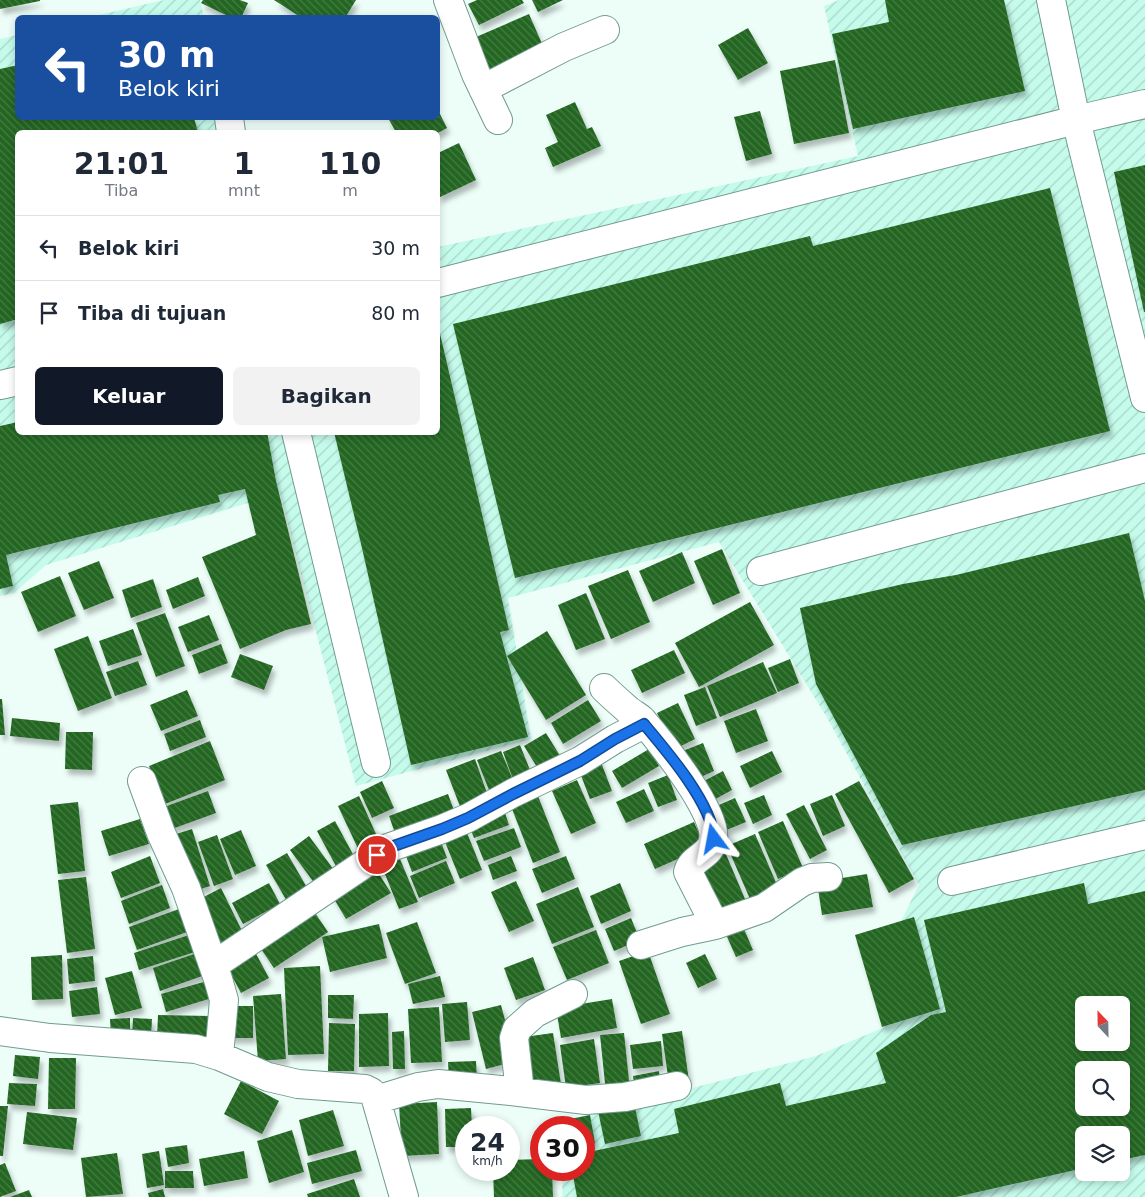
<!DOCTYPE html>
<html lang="id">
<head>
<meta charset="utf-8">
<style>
	:root { --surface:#fff; --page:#f2f2f3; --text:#1f2937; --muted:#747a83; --line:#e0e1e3; --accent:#111827 }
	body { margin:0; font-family:"DejaVu Sans",sans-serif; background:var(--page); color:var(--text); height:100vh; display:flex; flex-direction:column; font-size:19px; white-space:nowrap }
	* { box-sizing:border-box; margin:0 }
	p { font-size:16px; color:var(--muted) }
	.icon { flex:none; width:28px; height:28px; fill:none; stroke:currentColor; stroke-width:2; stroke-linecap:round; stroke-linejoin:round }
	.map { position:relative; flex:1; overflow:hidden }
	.drawer { position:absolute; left:15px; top:130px; width:425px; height:305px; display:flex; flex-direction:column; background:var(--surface); border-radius:8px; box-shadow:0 2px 8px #0003 }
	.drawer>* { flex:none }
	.guide { position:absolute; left:15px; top:15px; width:425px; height:105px; border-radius:8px; box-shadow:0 2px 8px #0003; background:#1a4fa0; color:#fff; overflow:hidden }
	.needle { width:32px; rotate:338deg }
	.tools { position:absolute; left:1075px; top:996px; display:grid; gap:10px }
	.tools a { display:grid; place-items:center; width:55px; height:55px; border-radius:8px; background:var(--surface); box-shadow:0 2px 8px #0003; font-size:25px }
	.speed { position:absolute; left:455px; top:1116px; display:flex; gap:10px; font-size:25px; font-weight:700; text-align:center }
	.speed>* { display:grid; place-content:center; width:65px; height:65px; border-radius:50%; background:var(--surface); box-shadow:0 2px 8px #0003; line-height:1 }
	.speed small { font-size:12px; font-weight:400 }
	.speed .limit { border:8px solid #d22; background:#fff; color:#111 }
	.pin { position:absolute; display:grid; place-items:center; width:42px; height:42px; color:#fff; margin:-21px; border:2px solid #fff; border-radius:50%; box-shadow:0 1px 5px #0007 }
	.me { position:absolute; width:55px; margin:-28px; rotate:347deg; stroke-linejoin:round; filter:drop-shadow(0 0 4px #0008) }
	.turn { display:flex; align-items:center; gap:18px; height:105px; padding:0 20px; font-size:22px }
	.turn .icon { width:65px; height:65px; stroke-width:2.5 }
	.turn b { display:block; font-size:35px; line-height:42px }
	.eta { display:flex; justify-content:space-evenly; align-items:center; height:85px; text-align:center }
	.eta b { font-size:30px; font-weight:700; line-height:35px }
	.primary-button { display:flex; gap:10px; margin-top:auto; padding:10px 20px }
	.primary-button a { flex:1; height:58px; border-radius:8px; background:var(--accent); color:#fff; font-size:20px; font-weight:700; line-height:58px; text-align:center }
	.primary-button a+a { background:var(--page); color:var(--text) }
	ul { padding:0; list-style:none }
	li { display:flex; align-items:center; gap:15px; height:65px; padding:0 20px; border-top:1px solid var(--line) }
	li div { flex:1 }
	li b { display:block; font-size:19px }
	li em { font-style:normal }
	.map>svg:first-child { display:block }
	.industrial { fill:url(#industrial-furrows); fill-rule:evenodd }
	.building { fill:url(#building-back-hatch); fill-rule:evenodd; filter:url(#shadow) }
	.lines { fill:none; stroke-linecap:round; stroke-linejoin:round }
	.minor-casing { stroke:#729b90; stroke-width:30 }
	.minor { stroke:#fff; stroke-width:28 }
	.route-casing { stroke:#114b97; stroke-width:12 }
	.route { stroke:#1a73e8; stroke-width:9 }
</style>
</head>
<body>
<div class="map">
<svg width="1145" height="1197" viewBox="0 0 1145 1197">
	<defs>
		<pattern id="industrial-furrows" width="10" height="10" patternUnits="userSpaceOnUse" patternTransform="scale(1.25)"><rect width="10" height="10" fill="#c5fbeb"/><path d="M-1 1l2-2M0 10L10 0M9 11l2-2" fill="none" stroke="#a8d6c8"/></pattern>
		<pattern id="building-back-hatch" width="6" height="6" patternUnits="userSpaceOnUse" patternTransform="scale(1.25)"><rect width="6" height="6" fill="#226620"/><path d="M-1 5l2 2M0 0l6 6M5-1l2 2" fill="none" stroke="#467a46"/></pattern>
		<filter id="shadow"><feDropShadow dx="3" dy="5.5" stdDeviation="2.5" flood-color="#0004"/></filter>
	</defs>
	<rect width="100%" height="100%" fill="#edfef9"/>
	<!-- industrial -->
	<path class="industrial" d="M164 0H200L204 17H90Z
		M839 0H1145V1197H562L563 1170H584V1128L564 1121 816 1056 899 1021 902 919 919 885 826 716 719 542 508 598 531 739 356 786 280 493 46 565 14 593 0 596V39L17 35 18 118H228L232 132H18V432H438V247L858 156 824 6ZM1084 1005H1121V1042H1084ZM1084 1070H1121V1108H1084ZM1084 1135H1121V1172H1084Z"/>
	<!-- building -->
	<path class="building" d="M0 0H40V1L0 9Z
		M203 0H240L248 3 241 18H232L201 3Z
		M274 0H356L345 18H302Z
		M477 0H522L524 3 479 25 468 4Z
		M532 0H563L538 12Z
		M885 0H1004L1025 91 853 129 832 34 889 22Z
		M529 14 543 46 490 69 476 37Z
		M748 28 768 63 738 80 718 45Z
		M835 60 849 133 794 144 780 71Z
		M18 65V118H194L198 132H18V319L0 324V69Z
		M575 102 587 129 592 127 601 146 553 167 545 148 558 142 546 115Z
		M438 110 447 128 438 133 396 132 388 118H438Z
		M760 111 772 154 746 161 734 117Z
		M459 143 476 180 438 198V153Z
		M1145 165V312H1144L1114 172Z
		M1050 188 1110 431 515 578 453 324 810 236 813 246Z
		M438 325 509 630 500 632 528 737 411 765 362 548 334 432H438Z
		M18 422V432H267L276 481 311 624 286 630 240 649 202 557 256 535 245 489 218 495 220 502 6 555 13 586 0 589V426Z
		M1129 533 1145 601V790L902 845 816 684 800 608 903 584 956 575Z
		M722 549 740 593 713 605 694 561Z
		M682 552 695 583 653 602 639 571Z
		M99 561 114 598 84 610 68 573Z
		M628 570 650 622 611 639 588 586Z
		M60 576 76 616 38 632 21 592Z
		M198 577 205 596 173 609 166 590Z
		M153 579 162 607 131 618 122 590Z
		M586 593 605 639 576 650 558 605Z
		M750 602 774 645 699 687 675 643Z
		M165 613 185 666 156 677 136 623Z
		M209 615 219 640 188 652 178 627Z
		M133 629 142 655 108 666 99 641Z
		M547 631 586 695 546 720 507 656Z
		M88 636 112 698 78 711 54 649Z
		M221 644 228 663 199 674 192 655Z
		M674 650 685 673 642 693 631 670Z
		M240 654 273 666 264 690 231 677Z
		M790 659 799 683 778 692 768 668Z
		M138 661 147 685 115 696 106 672Z
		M763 662 777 693 720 717 707 686Z
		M705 687 717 718 696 726 684 695Z
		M187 690 198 716 161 731 150 705Z
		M0 699H2L5 735H0Z
		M588 700 601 721 563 744 551 723Z
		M678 703 695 739 675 749 657 713Z
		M756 709 768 741 736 753 724 721Z
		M12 718 60 723 59 741 10 736Z
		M200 720 206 737 170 751 164 734Z
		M66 732H93L92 770 65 769Z
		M546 733 562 759 540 772 524 746Z
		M210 741 225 780 165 804 149 766Z
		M703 743 714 771 692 781 680 752Z
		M520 745 532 775 514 782 503 752Z
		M649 749 659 766 622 788 612 771Z
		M501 751 515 785 491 795 477 760Z
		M772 751 782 772 750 788 740 766Z
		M599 757 612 791 590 799 577 765Z
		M475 759 489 799 461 809 446 770Z
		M723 771 732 790 710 802 700 783Z
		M668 775 677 800 658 807 648 783Z
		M577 780 596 823 571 834 552 791Z
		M382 781 394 808 372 818 360 792Z
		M859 781 914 879 889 893 835 794Z
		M644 789 654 811 626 823 616 802Z
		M208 791 216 813 172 829 164 807Z
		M536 791 560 852 533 863 509 801Z
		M448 794 455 813 396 836 389 816Z
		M764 795 772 815 753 824 744 803Z
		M832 795 845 826 823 836 810 804Z
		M359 796 381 845 361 855 338 806Z
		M735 798 746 822 724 831 714 807Z
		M78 802 85 871 58 874 50 805Z
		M804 805 827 850 810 859 786 814Z
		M503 807 509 825 474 838 467 820Z
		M140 819 149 844 109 856 101 831Z
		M335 821 355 858 337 868 317 831Z
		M783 821 803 868 778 879 758 832Z
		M694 822 705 847 655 869 644 844Z
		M463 823 482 870 460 879 441 832Z
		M514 828 521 847 484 861 476 841Z
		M192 829 210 886 192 892 173 835Z
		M241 830 256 866 235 875 220 839Z
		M438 834 447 858 412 872 403 848Z
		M755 834 778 887 750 899 727 846Z
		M217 835 233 879 214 886 198 842Z
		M309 836 334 870 315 884 290 850Z
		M397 852 418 902 399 909 379 859Z
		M725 852 748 906 720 919 696 865Z
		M287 853 309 891 288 903 266 865Z
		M150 856 160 883 121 898 111 872Z
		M511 856 517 871 493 880 488 865Z
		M566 856 575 879 542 893 532 869Z
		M446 861 455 883 419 898 410 876Z
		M374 866 391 893 346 919 330 892Z
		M867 874 873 907 822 915 817 882Z
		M86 877 95 949 67 953 58 880Z
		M516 881 534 921 509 932 491 892Z
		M269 883 280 904 243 924 232 903Z
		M620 883 631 911 601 924 590 896Z
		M1084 883 1088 904 1145 891V1155L1121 1160V1135H1084V1168L956 1197H577L572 1170H584V1153L679 1133 674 1109 780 1083 786 1106 886 1083 876 1053 931 1015 946 1012 924 920ZM1084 1005H1121V1042H1084ZM1084 1070H1121V1108H1084Z
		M162 885 170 908 129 924 121 901Z
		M578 887 594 927 552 944 536 904Z
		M221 888 245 937 220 949 196 901Z
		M309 904 328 932 274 968 255 940Z
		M179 909 187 932 137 950 129 927Z
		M914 917 940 1009 882 1027 855 935Z
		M631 918 640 940 614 951 605 929Z
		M417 922 436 973 405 984 386 933Z
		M741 922 753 950 736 957 724 930Z
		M379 924 387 958 330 972 322 937Z
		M596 930 609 963 567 980 553 947Z
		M192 934 198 951 139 970 134 953Z
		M254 950 269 978 241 993 226 965Z
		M648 951 670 1014 641 1024 619 961Z
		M197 953 205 975 160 991 153 968Z
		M705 954 717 979 698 988 686 963Z
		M62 955 63 999 32 1000 31 957Z
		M93 956 95 981 69 984 67 959Z
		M533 957 545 990 516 1000 504 968Z
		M320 966 324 1054 288 1055 284 968Z
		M132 971 142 1008 115 1015 105 978Z
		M440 976 445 997 413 1004 408 984Z
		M207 981 212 998 166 1012 161 994Z
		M97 987 100 1014 72 1017 69 991Z
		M281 994 286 1059 258 1061 253 996Z
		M328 995H354L353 1019 328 1018Z
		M612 999 617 1028 561 1038 556 1008Z
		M467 1002 470 1040 445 1042 442 1004Z
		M501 1005 516 1061 486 1069 472 1012Z
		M227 1006H253V1038H227Z
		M439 1007 442 1062 411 1063 408 1009Z
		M388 1013 389 1066 359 1067V1014Z
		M158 1015 210 1016 209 1040 157 1038Z
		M130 1018V1036H111L110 1019Z
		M133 1018 152 1019 151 1037 132 1036Z
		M329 1023 355 1024 354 1071H328Z
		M404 1031 405 1069H393L392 1032Z
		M682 1031 689 1081 669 1084 662 1034Z
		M553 1033 561 1084 533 1089 524 1037Z
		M624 1033 630 1090 606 1093 600 1035Z
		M594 1039 600 1083 566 1088 560 1045Z
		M661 1041 663 1066 633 1069 630 1045Z
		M15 1055 40 1057 38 1079 13 1076Z
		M49 1058H76L75 1109H48Z
		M476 1061 477 1080 449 1081 448 1062Z
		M659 1071 661 1087 635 1090 633 1076Z
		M241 1081 279 1101 262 1134 224 1114Z
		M9 1083 37 1084 35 1106 7 1104Z
		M633 1098 641 1136 605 1144 597 1106Z
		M437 1102 439 1154 402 1156 399 1104Z
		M0 1106H8L3 1156H0Z
		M471 1108 472 1128H466V1147H446L445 1109Z
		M333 1110 344 1146 308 1156 299 1120Z
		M27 1112 77 1118 73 1150 23 1144Z
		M590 1115 595 1143 584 1145V1128H552L551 1123Z
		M292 1130 304 1172 269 1183 257 1141Z
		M187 1145 189 1163 168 1167 165 1148Z
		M356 1150 362 1171 312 1184 307 1163Z
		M159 1151 164 1185 147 1188 142 1154Z
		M244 1151 248 1178 204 1186 199 1159Z
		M117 1153 123 1194 86 1197 81 1158Z
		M541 1159V1170H552L553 1197H494L493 1170H509V1160Z
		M5 1163 16 1191 0 1197V1165Z
		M165 1171H193L194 1188H165Z
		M354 1179 360 1197H308L307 1194Z
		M163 1189 165 1197H149L148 1193Z
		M29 1190 32 1197H10Z"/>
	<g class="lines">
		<defs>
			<path id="minor" d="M448 0 476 74 498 120
				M1051 0 1076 120 1145 398
				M483 89 564 47 605 30
				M229 118 231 132
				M438 283 1076 120 1145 104
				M0 385 18 381
				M296 432 376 763
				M761 571 1145 468
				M604 688C611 695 619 702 627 709 631 713 638 716 642 720 660 741 719 814 713 840 711 856 692 857 688 872L715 925
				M142 781 161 833 186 888 218 979 224 1000 219 1056
				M952 881 1145 835
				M641 945 682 932 715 925 764 908 802 882 812 878 828 877
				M214 965 388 848 442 829 468 818 513 793 580 761 615 739 644 724
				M0 1031 50 1038 196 1049 219 1056 268 1077 298 1084 365 1089 371 1092 375 1096 404 1197
				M520 1092 514 1038 517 1029 535 1013 573 994
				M376 1100 418 1087 438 1084 511 1091 586 1100 625 1097 677 1086"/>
		</defs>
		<!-- minor casing -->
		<use href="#minor" class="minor-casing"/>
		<!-- minor -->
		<use href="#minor" class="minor"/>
	</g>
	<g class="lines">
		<defs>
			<path id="route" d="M377 855 388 848 442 829 468 818 513 794 580 761 615 739 644 724C666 750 713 805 714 839"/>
		</defs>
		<!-- route casing -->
		<use href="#route" class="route-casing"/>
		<!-- route -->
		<use href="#route" class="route"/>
	</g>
</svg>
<div class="tools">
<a><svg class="needle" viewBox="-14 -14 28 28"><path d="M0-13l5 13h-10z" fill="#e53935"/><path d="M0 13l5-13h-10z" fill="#747a83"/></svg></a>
<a><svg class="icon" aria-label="search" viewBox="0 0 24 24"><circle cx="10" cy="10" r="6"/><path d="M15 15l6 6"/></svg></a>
<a><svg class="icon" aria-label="layers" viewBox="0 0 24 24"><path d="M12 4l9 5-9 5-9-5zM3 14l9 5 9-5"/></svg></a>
</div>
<div class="speed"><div>24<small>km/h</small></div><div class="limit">30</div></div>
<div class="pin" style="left:377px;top:855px;background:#d93025"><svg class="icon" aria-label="arrive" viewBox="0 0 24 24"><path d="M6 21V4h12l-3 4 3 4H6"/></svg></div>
<svg class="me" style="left:714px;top:839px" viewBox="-20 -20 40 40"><path d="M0-17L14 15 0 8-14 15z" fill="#1a73e8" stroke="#fff" stroke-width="4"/></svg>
<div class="guide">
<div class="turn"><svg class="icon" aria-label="left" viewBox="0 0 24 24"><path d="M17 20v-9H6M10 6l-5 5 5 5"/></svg><div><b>30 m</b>Belok kiri</div></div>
</div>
<section class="drawer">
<div class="eta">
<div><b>21:01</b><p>Tiba</p></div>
<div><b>1</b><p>mnt</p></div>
<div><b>110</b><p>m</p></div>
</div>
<ul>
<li><svg class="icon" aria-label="left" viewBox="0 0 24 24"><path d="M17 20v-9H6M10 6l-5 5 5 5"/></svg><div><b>Belok kiri</b></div><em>30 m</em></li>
<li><svg class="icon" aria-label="arrive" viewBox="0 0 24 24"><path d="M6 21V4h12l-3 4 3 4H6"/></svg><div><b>Tiba di tujuan</b></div><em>80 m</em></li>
</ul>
<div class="primary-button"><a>Keluar</a><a>Bagikan</a></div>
</section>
</div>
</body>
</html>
